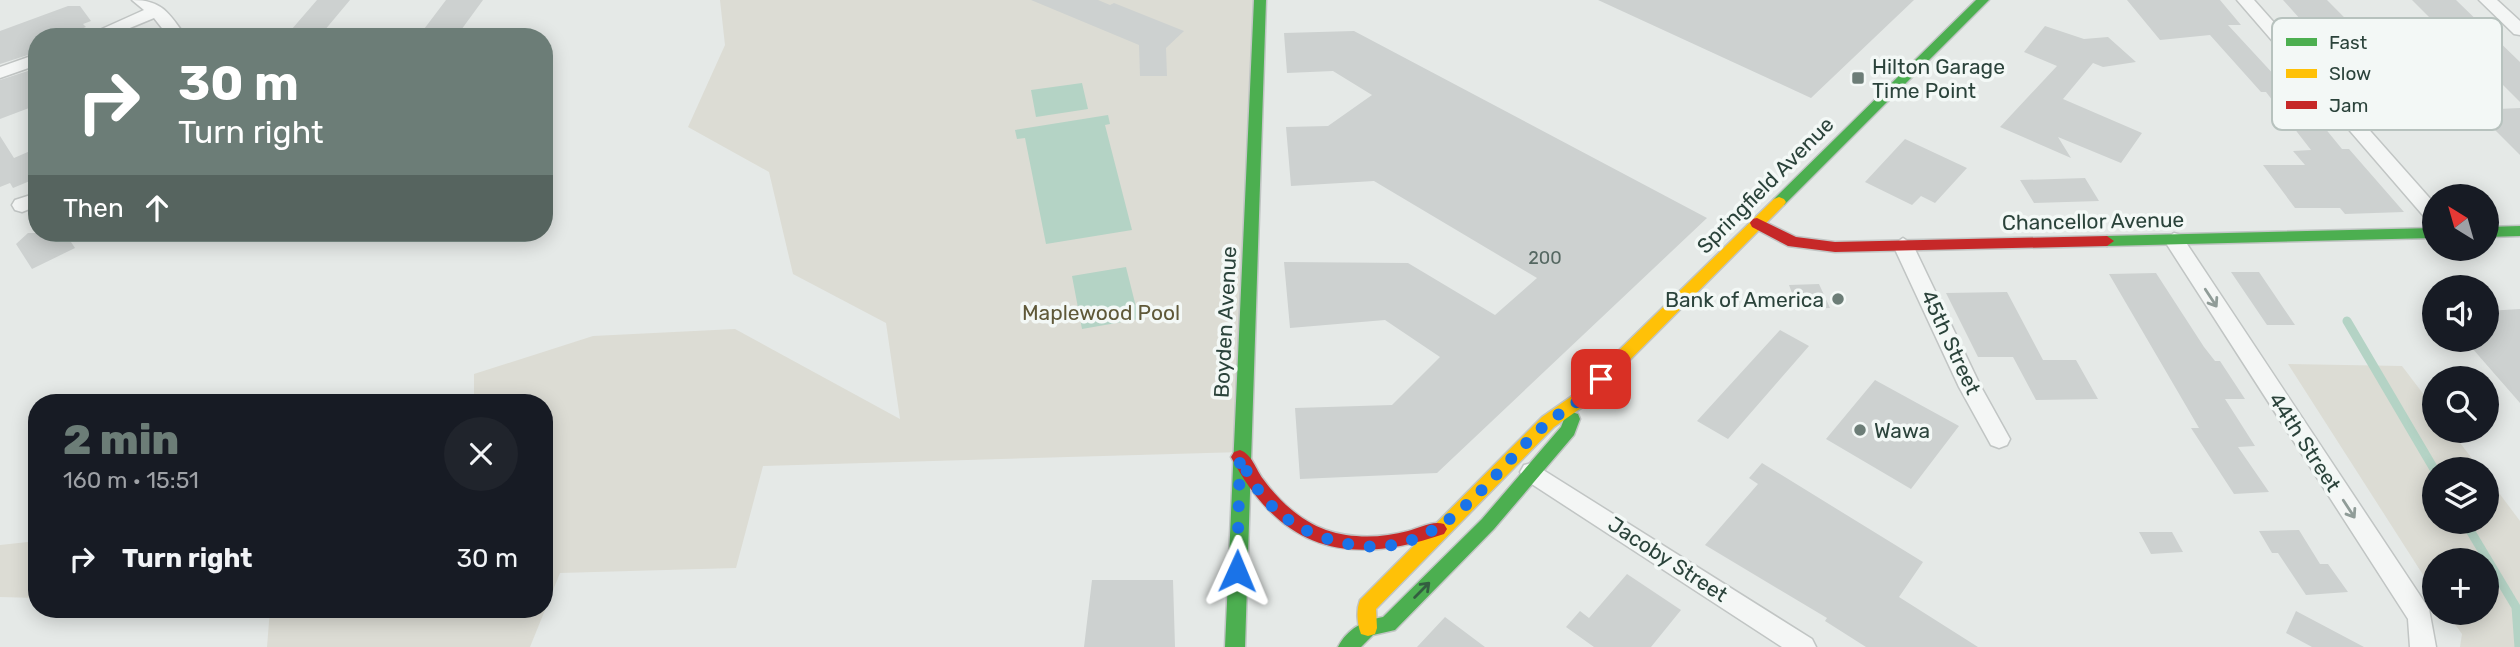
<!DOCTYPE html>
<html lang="en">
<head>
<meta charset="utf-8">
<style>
	:root { --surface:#171b24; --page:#20242c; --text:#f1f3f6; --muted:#9ea1a6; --accent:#6c7d77 }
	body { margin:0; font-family:Rubik,sans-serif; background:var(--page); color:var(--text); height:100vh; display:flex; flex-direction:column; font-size:26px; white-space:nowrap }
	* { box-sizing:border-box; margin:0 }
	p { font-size:23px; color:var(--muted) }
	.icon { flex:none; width:38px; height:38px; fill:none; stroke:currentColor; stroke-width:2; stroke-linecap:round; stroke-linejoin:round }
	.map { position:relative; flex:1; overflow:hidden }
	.panel { position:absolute; left:28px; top:394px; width:525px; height:224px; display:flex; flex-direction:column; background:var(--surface); border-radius:28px; box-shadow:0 4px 18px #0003 }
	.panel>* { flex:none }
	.top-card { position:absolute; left:28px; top:28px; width:525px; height:214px; border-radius:28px; box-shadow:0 4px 18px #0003; background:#6c7d77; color:#fff; overflow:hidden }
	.needle { width:46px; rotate:323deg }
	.fabs { position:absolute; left:2422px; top:184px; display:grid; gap:14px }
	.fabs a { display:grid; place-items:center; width:77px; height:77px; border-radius:50%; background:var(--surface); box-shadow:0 4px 18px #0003; font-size:35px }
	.pin { position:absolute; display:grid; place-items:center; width:60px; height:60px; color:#fff; margin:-30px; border-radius:14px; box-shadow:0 4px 10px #0006 }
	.me { position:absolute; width:77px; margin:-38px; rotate:1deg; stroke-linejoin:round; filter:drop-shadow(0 0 5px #0008) }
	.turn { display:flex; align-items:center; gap:24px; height:147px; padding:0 35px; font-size:32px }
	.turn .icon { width:91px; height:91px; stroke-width:2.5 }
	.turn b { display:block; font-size:49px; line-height:60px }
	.then { display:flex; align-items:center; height:66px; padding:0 35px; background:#0003; gap:14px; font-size:26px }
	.round { display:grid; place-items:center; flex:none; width:74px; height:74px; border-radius:37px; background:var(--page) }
	.head { display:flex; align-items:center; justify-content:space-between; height:119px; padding:0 35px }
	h1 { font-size:42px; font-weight:800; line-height:52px; color:var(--accent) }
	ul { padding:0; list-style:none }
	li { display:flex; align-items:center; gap:21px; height:91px; padding:0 35px }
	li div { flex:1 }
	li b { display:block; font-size:26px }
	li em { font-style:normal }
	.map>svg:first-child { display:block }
	.green { fill:#dcdcd4 }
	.water { fill:#b4d3c5 }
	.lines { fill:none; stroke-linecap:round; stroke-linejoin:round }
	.stream { stroke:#b4d3c5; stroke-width:9 }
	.building { fill:#cdd1d0 }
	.street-casing { stroke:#c1c5c4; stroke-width:3 }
	.fast-casing { stroke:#c1c5c4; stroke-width:3 }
	.slow-casing { stroke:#c1c5c4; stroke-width:3 }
	.jam-casing { stroke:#c1c5c4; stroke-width:3 }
	.street { fill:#f4f6f5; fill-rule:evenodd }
	.fast { fill:#4caf50; fill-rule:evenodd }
	.slow { fill:#ffc107; fill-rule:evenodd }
	.jam { fill:#c62828; fill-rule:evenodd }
	.oneway { stroke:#909c98 }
	.oneway2 { stroke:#335e40 }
	.route { stroke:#1a73e8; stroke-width:12; stroke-dasharray:0 21.6 }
	.poi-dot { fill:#6c7d77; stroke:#f3f8f6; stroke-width:2.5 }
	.labels { text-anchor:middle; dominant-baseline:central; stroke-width:7; stroke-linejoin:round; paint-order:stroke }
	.number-label { font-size:18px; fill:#546761 }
	.poi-label { font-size:21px; fill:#2b433b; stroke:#f3f8f6; text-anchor:start }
	.street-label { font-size:21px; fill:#2b433b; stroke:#f3f8f6 }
	.park-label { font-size:21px; fill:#5f5838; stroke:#f3f8f6 }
	.key { fill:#f3f8f6; stroke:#b7c2be; stroke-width:2 }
	.key-label { font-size:19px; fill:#2b433b }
</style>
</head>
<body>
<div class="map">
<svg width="2520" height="647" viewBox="0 0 2520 647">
	<rect width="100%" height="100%" fill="#e5e9e7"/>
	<!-- green -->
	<path class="green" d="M720 0H1253L1242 452 763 466 736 568 560 573 530 647H267L270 609H544V402H474V374L593 336 735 329 900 419 886 323 793 274 769 172 688 127 725 45Z
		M2288 364 2402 366 2434 408V430L2451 431 2480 469H2434V522H2487V477L2520 521V647H2460L2462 634 2447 613 2487 612V560H2434V592Z
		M37 541V598L0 597V545Z"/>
	<!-- water -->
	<path class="water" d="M1082 83 1088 109 1036 117 1031 90Z
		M1108 115 1110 124 1105 125 1132 230 1046 244 1025 138 1017 139 1015 130Z
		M1126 267 1139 319 1082 329 1072 276Z"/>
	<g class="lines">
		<!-- stream -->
		<path class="stream" d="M2347 321 2434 469
			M2465 522 2516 607 2519 647"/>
	</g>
	<!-- building -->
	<path class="building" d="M317 0H350L319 37H285Z
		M446 0H483L456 37H418Z
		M1031 0H1098L1110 5 1114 3 1184 31 1166 48 1167 76H1140L1139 45Z
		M1598 0H1914L1811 98Z
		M2127 0H2220L2241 25H2228L2277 78H2284L2342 149H2349L2404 212 2345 214 2340 208H2295L2263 165H2305L2293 151 2311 150 2266 92H2261L2210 35 2160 40Z
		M2283 0H2327L2446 120 2392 122Z
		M2412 0H2456L2520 62V102L2458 40H2437L2417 20H2432Z
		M68 6H80L91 21 83 24 86 27 66 35 64 31 50 37H37V52L0 64V31Z
		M2045 26 2084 39 2108 37 2136 62 2103 67 2093 63 2063 99 2142 133 2121 163 2058 137 2071 158 2000 127 2057 66 2024 52Z
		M1354 31 1707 218 1437 473 1300 479 1295 408 1392 405 1440 357 1385 320 1290 328 1284 262 1408 263 1495 315 1537 278 1374 181 1291 186 1286 127 1328 126 1372 95 1333 71 1287 73 1284 33Z
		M37 68V105L0 119V80Z
		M2520 108V155L2475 110Z
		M0 136 14 158 37 148V178L13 188 10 183 0 187Z
		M1905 139 1967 168 1935 203 1921 196 1912 205 1865 182Z
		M2085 178 2099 201 2034 203 2020 180Z
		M28 233H65L75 248 32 269 16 244Z
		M2231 272H2259L2295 325H2267Z
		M2156 273 2204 347 2215 361H2220L2245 399H2225L2255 446 2238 447 2269 492 2234 494 2191 428H2199L2109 274Z
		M1819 284 1830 308 1798 309 1789 285Z
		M2007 292 2043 360H2076L2098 399 2036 400 2013 357H1978L1946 293Z
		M2520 309V403L2465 340H2487V311Z
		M1780 330 1809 346 1728 439 1697 421Z
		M1875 380 1959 426 1911 489 1826 439Z
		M1762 463 1923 562 1899 597 1978 647H1866L1825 621 1827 618 1705 545 1758 484 1749 478Z
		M2299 530 2320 564H2328L2348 592 2306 595 2278 553H2272L2259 531Z
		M2139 532H2172L2183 552 2151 554Z
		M1627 574 1681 610 1651 647H1594L1566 627 1580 611 1589 618Z
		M1092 580H1173L1175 647H1084Z
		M2296 611 2364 647H2312L2286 633Z
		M1445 617 1485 647H1417Z"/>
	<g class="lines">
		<defs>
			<path id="street" d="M132 0C162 0 169 13 186 37H169L154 18 108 37H84L144 10Z
				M2237 0H2254L2434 203V222L2427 220Z
				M2479 0H2497L2520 21V35L2514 34Z
				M37 54V65L0 78V67Z
				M37 193V206L22 212 15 210 12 205 15 200Z
				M2174 233 2181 235 2429 609 2436 647H2410L2408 619 2164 240Z
				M1903 238 1913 245 1980 385 2010 439 2007 445 1999 448 1991 445 1959 387 1893 245Z
				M1532 463 1812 639 1816 647H1782L1524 479 1520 472 1524 465Z"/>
			<path id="fast" d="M1254 0H1266L1245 647H1225Z
				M1976 0H1989L1784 205H1774L1772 202 1774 199Z
				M2520 226V236L2487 237V227Z
				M2434 228V238L2107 246 2100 241 2107 236Z
				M1572 412 1578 414 1580 419 1574 435 1494 529 1395 630 1373 635 1361 647H1338C1347 629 1364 620 1383 617L1482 519 1561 427 1566 414Z"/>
			<path id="slow" d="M1779 197 1784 199 1786 202 1784 205 1584 406 1554 427 1376 609 1377 628 1375 634 1368 636 1361 634C1357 624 1356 610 1360 600L1542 417 1572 396 1774 199Z"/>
			<path id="jam" d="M1757 218 1796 237 1835 242 2107 236 2114 241 2107 246 1835 252 1788 246 1752 227 1750 223 1752 219Z
				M1240 450C1252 454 1256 470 1263 479 1279 501 1301 521 1326 530 1352 539 1382 538 1408 531 1419 528 1433 520 1444 524L1447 529 1444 534C1348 567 1281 551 1231 457L1234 452Z"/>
		</defs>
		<!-- street casing -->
		<use href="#street" class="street-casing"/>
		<!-- fast casing -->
		<use href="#fast" class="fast-casing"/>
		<!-- slow casing -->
		<use href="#slow" class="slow-casing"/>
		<!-- jam casing -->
		<use href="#jam" class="jam-casing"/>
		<!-- street -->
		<use href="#street" class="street"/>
		<!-- fast -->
		<use href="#fast" class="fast"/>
		<!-- slow -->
		<use href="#slow" class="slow"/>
		<!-- jam -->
		<use href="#jam" class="jam"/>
	</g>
	<!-- one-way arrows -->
	<defs><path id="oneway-shaft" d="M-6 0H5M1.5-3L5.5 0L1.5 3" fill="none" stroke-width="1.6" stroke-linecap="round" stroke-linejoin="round" transform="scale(1.75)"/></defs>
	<g class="oneway">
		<use href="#oneway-shaft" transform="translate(2211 298) rotate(57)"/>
		<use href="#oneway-shaft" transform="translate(2349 509) rotate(57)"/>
	</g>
	<use class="oneway2" href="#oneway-shaft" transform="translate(1422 590) rotate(-45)"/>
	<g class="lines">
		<!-- route -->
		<path class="route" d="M1237 571 1240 457C1256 495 1282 523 1322 537 1434 576 1476 487 1547 423 1557 414 1569 409 1578 401 1586 395 1594 386 1601 379"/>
	</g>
	<!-- markers -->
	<g class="poi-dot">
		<rect x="1851" y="71" width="14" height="14" rx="3.5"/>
		<circle cx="1838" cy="299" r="7"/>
		<circle cx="1860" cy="430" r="7"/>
	</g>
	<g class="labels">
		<!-- number labels -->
		<g class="number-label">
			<text x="1545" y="258">200</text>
		</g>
		<!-- poi labels -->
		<g class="poi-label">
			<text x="1872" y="66">Hilton Garage<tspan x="1872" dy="24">Time Point</tspan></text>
			<text x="1824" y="299" text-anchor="end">Bank of America</text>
			<text x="1874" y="430">Wawa</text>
		</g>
		<!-- street labels -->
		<g class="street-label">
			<text transform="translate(1765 185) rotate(-45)">Springfield Avenue</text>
			<text transform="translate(2093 221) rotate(-1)">Chancellor Avenue</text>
			<text transform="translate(1225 322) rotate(-87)">Boyden Avenue</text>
			<text transform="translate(1951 342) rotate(65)">45th Street</text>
			<text transform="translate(2305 442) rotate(57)">44th Street</text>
			<text transform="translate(1668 559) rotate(33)">Jacoby Street</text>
		</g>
		<!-- park labels -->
		<g class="park-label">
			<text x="1101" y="312">Maplewood Pool</text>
		</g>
	</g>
	<!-- legend -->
	<rect x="2272" y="18" width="230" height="112" rx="10" class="key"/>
	<rect x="2286" y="38" width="31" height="8" fill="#4caf50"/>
	<rect x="2286" y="69" width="31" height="9" fill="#ffc107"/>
	<rect x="2286" y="101" width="31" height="8" fill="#c62828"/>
	<g class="key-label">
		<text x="2329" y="49">Fast</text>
		<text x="2329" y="80">Slow</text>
		<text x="2329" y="112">Jam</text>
	</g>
</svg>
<div class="fabs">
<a><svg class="needle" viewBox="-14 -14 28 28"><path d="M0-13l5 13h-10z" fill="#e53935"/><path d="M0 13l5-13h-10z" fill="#9ea1a6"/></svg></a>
<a><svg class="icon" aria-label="sound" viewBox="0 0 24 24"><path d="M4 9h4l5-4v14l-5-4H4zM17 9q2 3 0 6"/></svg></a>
<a><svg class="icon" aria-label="search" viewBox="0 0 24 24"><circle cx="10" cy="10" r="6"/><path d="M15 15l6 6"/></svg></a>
<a><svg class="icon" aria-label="layers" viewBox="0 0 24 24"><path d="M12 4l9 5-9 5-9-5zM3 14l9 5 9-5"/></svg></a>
<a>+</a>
</div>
<div class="pin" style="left:1601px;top:379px;background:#d93025"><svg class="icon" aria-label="arrive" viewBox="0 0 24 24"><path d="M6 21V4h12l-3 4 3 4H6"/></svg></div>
<svg class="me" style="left:1237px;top:571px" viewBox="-20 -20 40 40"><path d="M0-17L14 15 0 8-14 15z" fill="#1a73e8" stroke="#fff" stroke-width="4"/></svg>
<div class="top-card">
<div class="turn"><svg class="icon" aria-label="right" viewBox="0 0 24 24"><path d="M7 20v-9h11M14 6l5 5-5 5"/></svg><div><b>30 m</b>Turn right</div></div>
<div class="then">Then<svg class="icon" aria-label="ahead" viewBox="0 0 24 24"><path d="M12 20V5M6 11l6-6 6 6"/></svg></div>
</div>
<section class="panel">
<div class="head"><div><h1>2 min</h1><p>160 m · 15:51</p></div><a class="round"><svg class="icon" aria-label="close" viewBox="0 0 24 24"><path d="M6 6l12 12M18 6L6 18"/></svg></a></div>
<ul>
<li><svg class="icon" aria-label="right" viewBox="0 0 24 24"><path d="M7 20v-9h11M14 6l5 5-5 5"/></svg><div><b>Turn right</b></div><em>30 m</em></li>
</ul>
</section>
</div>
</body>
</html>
